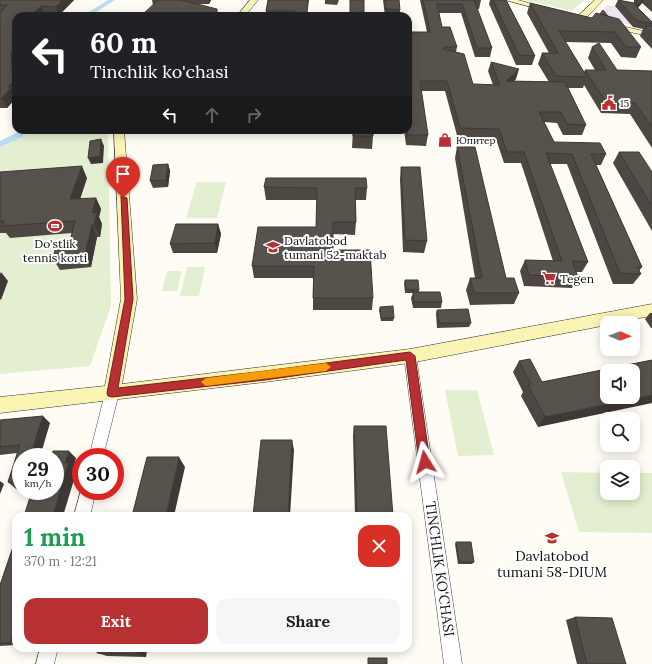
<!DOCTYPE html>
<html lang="en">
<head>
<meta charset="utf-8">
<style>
	:root { --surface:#fff; --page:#f6f6f6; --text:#222; --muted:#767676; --accent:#b73032 }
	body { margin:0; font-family:Lora,serif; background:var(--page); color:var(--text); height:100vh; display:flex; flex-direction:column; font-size:15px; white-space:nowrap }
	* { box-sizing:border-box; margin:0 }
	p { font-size:13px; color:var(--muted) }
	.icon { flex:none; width:22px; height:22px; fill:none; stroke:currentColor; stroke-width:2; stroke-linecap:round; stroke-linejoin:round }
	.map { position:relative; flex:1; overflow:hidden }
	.drawer { position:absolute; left:12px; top:512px; width:400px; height:140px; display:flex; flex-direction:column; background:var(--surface); border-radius:12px; box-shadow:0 2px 10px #0003 }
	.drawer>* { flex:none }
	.top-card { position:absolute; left:12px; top:12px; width:400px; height:122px; border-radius:12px; box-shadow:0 2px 10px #0003; background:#202124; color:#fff; overflow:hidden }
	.needle { width:26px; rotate:91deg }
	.fabs { position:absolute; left:600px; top:316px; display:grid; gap:8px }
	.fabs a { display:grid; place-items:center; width:40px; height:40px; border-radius:8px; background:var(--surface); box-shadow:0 2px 10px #0003; font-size:20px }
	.speed { position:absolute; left:12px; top:448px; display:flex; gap:8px; font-size:20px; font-weight:700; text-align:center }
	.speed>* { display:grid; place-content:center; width:52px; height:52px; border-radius:50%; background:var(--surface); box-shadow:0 2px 10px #0003; line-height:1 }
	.speed small { font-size:10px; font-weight:400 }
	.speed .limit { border:6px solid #d22; background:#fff; color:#111 }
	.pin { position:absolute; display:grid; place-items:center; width:34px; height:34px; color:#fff; margin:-41px -17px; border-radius:50% 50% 50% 0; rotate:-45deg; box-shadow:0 0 4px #0007 }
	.pin .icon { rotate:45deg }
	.me { position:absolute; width:44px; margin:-22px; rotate:352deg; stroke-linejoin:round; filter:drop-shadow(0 0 3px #0008) }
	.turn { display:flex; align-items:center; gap:14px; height:84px; padding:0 12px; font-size:18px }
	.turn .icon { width:52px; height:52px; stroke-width:2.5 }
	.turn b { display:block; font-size:28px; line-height:34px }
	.lanes { display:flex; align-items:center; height:38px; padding:0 12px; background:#0003; justify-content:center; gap:20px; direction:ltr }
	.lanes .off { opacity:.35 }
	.round { display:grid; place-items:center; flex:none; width:42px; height:42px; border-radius:12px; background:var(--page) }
	.overview { display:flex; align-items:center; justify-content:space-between; height:68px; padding:0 12px }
	h1 { font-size:24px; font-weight:700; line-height:30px; color:#1e9e55 }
	.button { display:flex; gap:8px; margin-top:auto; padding:8px 12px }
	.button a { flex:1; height:46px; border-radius:12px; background:var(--accent); color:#fff; font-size:16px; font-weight:700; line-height:46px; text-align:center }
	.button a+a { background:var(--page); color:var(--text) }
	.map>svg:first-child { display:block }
	.industrial { fill:#ede5ed }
	.pitch { fill:#e3efd0 }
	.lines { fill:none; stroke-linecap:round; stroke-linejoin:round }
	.canal { fill:#bbdcf2; fill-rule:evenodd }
	.street-casing { stroke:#434343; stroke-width:1 }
	.secondary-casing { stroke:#323232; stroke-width:1 }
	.street { fill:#fff; fill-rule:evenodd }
	.secondary { fill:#f9f4b3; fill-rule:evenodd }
	.wall { fill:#4c4742 }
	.shaded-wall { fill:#3e3936 }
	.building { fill:#58524d; stroke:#3e3936; fill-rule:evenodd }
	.route { fill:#b73032; stroke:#771f20 }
	.slow { fill:#f59e0b }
	.labels { text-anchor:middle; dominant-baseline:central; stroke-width:4; stroke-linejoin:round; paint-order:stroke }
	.far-poi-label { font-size:10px; fill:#101010; stroke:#fff; text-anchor:start }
	.poi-label { font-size:12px; fill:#101010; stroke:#fff; text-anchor:start }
	.near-poi-label { font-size:14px; fill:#101010; stroke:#fff }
	.near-street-label { font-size:14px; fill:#101010; stroke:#fff }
</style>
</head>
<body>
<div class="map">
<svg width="652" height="664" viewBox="0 0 652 664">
	<rect width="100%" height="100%" fill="#fefcf4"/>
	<!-- industrial -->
	<path class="industrial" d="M608 5 619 7 618 9 652 17V33L641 27 596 17Z"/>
	<!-- pitch -->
	<path class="pitch" d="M524 0H584L572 11Z
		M30 130H108L111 306 90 366 0 374V145L24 135Z
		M197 182H226L217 218H186Z
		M187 267H205L199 296H180Z
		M167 271H182L177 291H162Z
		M445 390H477L494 455 458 456Z
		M561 472 607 473V493H633V473H652V533L579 532Z"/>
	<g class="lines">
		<!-- canal -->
		<path class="canal" d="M108 0H115L90 16H83Z
			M18 130H27L22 137 0 147V141L16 133Z"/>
		<defs>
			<path id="street" d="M410 351 414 352 416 356 462 664H444L404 356 406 352Z
				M112 387 117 389 119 393 103 457H89L105 393 107 389Z
				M81 490 96 491 90 516H74Z
				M40 648H58L54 664H36Z"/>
			<path id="secondary" d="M250 0H258L245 16H237Z
				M505 0H518L554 10 550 12Z
				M595 0H603L584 20H578V16Z
				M604 22 652 33V37L604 26Z
				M114 130H124L137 299 122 384 410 349 652 304V316L607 323V325L410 363 265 382 0 413V397L105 386 121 299Z"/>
		</defs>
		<!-- street casing -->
		<use href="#street" class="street-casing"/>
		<!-- secondary casing -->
		<use href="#secondary" class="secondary-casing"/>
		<!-- street -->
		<use href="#street" class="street"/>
		<!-- secondary -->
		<use href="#secondary" class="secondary"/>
	</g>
	<!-- wall -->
	<path class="wall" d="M0 0H74L59 15 16 16V61H15L16 72V93L15 94 16 98 7 108H0Z
		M152 0H211L209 4 153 5Z
		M268 0 307 16H266V11Z
		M325 0H339L337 5 325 4Z
		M383 0H399L400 10V16H385Z
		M420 0H481L479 9H477L492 48 490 57H475L461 13H439L442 27 457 47 456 52 473 84 493 85 488 71 491 62 516 79 514 81 549 82 538 64 542 53H549L527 13 530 3 592 18 608 16 641 47 636 58 621 57 611 43 565 42 584 72 585 70H595L588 58 592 47 617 70 652 71V148L630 114 601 113 584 85 583 88H568L586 125 582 135H563L557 123 544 122 554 142 606 154 601 165H596L642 267 639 271 641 274 633 284H613L567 164H550L588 262 582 272H576L578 277 572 288 524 286 520 271 525 260 553 261 521 163H504L496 139H458L445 91H421L428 135 426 146 406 145 404 130H408L427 32Z
		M490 0H506L535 56 532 65H516L489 4Z
		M618 0 634 3V0H652V12L642 3 638 8 652 22V49L640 36 643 29 633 27 615 6Z
		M353 130 373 136 372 149 352 148Z
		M457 147 506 278 519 293 514 304 470 305 466 290 470 278H475L455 158Z
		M619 152 652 172V231L613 163Z
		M168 164 170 171 168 187 153 188 150 181Z
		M401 167 427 241 424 253 403 252 400 179Z
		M0 172 87 178 80 199 96 198 101 209 99 217 102 224 100 237H97L91 267 60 270 53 259 69 245 72 233 10 238 6 233H0Z
		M264 187 367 188 366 200H355L356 222 355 235 333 234V250L373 298 372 310H313V278H254L252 266 316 227 317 200H266Z
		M218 224 221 234 217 253H173L170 244Z
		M405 280 419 290V292L442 302 441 308H413L411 298 413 293H405L404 283Z
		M380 307 394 318 393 321H381L379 310Z
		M437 310 471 323 469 327 437 328 436 314Z
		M650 313H652V328H651L645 319Z
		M652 360 538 427 521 396 523 392 513 372 519 361 542 382Z
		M0 420 50 423 21 457V488L16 489 8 482 17 453 0 455Z
		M354 426 393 516H355L353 436Z
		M16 538V645L0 646V585Z
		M456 542 474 562 472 564H458L455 544Z
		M575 617 626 664H577L566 620Z
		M147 648 146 657 107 656 97 653Z"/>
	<!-- shaded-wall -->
	<path class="shaded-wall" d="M62 0H74L59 15 56 7Z
		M208 0H211L209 4Z
		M308 0H309L307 16H306Z
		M642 0H644L642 3 633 12 636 6Z
		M41 6 45 15 44 16H31Z
		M11 52 15 61 16 72V93L15 94 16 98 7 108 2 98 8 87Z
		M519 69 516 79 503 91 506 81Z
		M101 139 104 146 103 163 91 164 88 158Z
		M168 164 170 171 168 187 166 180Z
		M82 166 87 178 76 211 70 199Z
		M96 198 101 209 99 217 102 224 100 237 94 225 93 213V209Z
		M218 224 221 234 217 253 215 243Z
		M92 225 97 237 91 267 85 255Z
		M1 272 8 281 1 300 0 299V274Z
		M652 395V403L538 427 545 417Z
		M43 416 50 423 40 457H30Z
		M292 440 294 450 290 516H288Z
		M69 451 76 458 74 467 77 470 63 516H53L65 463Z
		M179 457 185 467 174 516H166Z
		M0 481 4 484 0 494Z
		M16 625V644L10 643Z
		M138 648H147L146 657 137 654Z"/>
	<!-- building -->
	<path class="building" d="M0 0H62L56 7 41 6 31 16H16V52H11L13 82 8 87H12L2 98H0V12L8 5H0Z
		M158 0H181L217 9V15L215 16H141Z
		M268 0H308L306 16H295V11H266Z
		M350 0H364V16H350Z
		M385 0H399L400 10 386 9Z
		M423 0H474L492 48H477L462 4H437L442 27H450L457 47H444L443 49 464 54 473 84 500 85 491 62 519 69 506 81 565 82 586 125 567 124 561 112H539L554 142 600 143 606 154H591L642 267H637L641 274 620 273 572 154 546 153 588 262 572 261 578 277 529 275 525 260 562 261 524 152H507L499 129 460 128 447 81H420L428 135H407V130H408V32H430Z
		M493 0H506L535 56 519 55Z
		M618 0 634 3 636 6 637 0H642L636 6 652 22V24L636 20Z
		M530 3 592 18 596 13 619 19 641 47H626L615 32 559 31 587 77 556 76 542 53H558Z
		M603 10 608 16 600 14Z
		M645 26 652 27V33Z
		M599 43 617 70 652 71V127L635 103 606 102 585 70H606L592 47Z
		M353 130H373V136H353Z
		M101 139 100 156 88 158 90 141Z
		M457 147H475L506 278H514L519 293H474L470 278H482Z
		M619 152H639L652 172V206Z
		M168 164 166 180 150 181 153 165Z
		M82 166 70 199 96 198 93 209V213L97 212 94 225H92L85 255 53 259 56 246 69 245 75 221 2 226 4 221H0V172Z
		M401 167H420L427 241 405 240Z
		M266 178H366L367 188H355L356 222H333V250H370L373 298H313L314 266H252L258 227H316L317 188 264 187Z
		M176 224H218L215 243 170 244Z
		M405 280H418L419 290 406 289Z
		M413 292H440L442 302H414Z
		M393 306 394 318H381L380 307Z
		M468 309 471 323H439L437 310Z
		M530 359 542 382 652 360V395L545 417 528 385 531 384 519 361ZM607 371H633V397H607Z
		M43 416 30 457H21V482H8L20 445 0 447V420Z
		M354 426H386L393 516H357Z
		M261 440H292L288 516H253Z
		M53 451H69L65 463 69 462 53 516H24L32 491H55V457H51Z
		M147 457H179L166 516H132Z
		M16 538V625L10 643H0V585Z
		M456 542H471L474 562H459Z
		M575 617 612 618 626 664H587Z
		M98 648H138L137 654 97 653Z
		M368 658H387V664H368Z"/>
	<!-- route -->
	<path class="route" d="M121 196 127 198 133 299 118 388 265 371 410 352 415 356 430 462 429 466 425 467 421 466 419 462 406 360 265 380 112 397 108 396 107 393 125 299Z"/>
	<!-- slow -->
	<path class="slow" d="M326 363 331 367 326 371 206 386 201 382 206 378Z"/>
	<!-- icons -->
	<defs>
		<symbol id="civic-bare" viewBox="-9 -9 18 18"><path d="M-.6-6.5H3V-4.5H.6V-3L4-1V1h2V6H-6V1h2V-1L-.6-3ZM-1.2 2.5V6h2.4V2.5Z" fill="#b73032" stroke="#fff" stroke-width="2.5" paint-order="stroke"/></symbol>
		<symbol id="shop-bare" viewBox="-9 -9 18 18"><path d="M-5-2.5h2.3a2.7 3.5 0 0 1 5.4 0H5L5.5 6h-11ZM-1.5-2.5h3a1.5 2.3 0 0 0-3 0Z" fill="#b73032" stroke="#fff" stroke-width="2.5" paint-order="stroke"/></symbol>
		<symbol id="stadium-bare" viewBox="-9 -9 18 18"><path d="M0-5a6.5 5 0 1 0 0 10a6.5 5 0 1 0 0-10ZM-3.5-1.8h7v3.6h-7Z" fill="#b73032" stroke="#fff" stroke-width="2.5" paint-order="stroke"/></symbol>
		<symbol id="school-bare" viewBox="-9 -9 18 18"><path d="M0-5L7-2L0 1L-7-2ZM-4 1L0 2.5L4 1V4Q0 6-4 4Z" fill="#b73032" stroke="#fff" stroke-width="2.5" paint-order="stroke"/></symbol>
		<symbol id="supermarket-bare" viewBox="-9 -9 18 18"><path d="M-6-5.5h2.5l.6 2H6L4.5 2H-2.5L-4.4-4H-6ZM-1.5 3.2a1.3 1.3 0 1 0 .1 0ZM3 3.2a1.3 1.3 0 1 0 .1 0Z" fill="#b73032" stroke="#fff" stroke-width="2.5" paint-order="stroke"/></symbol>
	</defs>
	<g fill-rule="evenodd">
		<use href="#civic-bare" x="599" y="93" width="20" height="20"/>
		<use href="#shop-bare" x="435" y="130" width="20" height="20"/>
		<use href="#stadium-bare" x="45" y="216" width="20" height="20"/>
		<use href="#school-bare" x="263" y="237" width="20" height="20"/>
		<use href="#supermarket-bare" x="539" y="268" width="20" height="20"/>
		<use href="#school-bare" x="542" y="528" width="20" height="20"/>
	</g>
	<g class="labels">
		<!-- far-poi labels -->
		<g class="far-poi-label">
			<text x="620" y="103">15</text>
			<text x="456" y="140">Юпитер</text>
		</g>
		<!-- poi labels -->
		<g class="poi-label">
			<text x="284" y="240">Davlatobod<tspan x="284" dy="14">tumani 52-maktab</tspan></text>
			<text x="55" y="243" text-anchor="middle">Do'stlik<tspan x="55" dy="14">tennis korti</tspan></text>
			<text x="560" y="278">Tegen</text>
		</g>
		<!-- near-poi labels -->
		<g class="near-poi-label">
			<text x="552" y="556">Davlatobod<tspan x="552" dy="16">tumani 58-DIUM</tspan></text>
		</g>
		<!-- near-street labels -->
		<g class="near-street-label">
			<text transform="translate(440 569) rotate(82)">TINCHLIK KO'CHASI</text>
		</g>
	</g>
</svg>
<div class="fabs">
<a><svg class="needle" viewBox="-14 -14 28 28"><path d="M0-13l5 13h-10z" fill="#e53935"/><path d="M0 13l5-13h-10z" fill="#767676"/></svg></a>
<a><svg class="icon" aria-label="sound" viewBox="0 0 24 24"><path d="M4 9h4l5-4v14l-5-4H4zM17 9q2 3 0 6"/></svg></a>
<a><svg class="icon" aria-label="search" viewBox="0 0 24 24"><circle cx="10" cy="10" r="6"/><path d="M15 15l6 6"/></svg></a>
<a><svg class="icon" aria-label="layers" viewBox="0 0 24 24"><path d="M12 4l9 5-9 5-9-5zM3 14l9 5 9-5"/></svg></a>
</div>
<div class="speed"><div>29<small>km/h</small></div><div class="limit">30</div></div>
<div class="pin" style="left:123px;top:198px;background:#d93025"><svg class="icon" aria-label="arrive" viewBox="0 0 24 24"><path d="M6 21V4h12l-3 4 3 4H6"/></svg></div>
<svg class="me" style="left:425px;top:462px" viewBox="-20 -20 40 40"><path d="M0-17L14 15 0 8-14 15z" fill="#b73032" stroke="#fff" stroke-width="4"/></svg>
<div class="top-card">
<div class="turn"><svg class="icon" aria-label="left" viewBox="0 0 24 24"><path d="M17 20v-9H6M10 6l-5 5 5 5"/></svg><div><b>60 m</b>Tinchlik ko'chasi</div></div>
<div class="lanes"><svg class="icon" aria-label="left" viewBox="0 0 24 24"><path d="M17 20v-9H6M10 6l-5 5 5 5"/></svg><svg class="icon off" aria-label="ahead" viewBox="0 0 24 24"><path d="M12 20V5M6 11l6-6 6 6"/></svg><svg class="icon off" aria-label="right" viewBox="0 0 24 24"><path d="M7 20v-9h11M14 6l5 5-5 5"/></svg></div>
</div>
<section class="drawer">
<div class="overview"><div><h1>1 min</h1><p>370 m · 12:21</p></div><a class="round" style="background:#d93025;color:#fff"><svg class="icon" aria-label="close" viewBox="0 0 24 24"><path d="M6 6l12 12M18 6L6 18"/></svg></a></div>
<div class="button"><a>Exit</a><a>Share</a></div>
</section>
</div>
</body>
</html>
